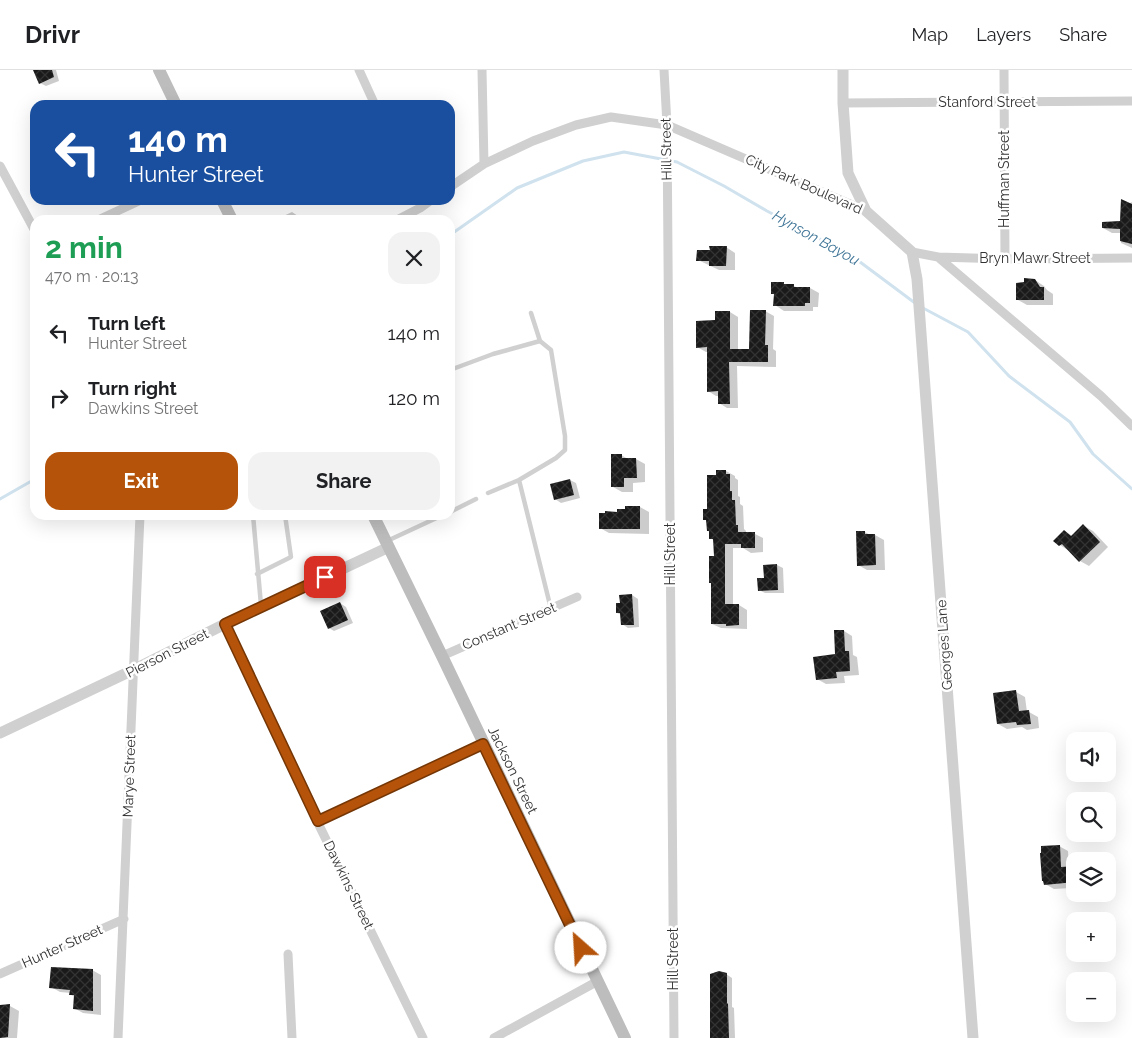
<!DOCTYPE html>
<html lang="en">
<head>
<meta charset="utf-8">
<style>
	:root { --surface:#fff; --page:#f2f2f2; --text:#202124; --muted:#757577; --line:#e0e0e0; --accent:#b45309 }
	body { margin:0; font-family:Raleway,sans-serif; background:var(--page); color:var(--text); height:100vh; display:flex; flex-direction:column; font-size:19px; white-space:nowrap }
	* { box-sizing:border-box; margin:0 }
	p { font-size:16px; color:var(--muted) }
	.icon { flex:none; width:28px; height:28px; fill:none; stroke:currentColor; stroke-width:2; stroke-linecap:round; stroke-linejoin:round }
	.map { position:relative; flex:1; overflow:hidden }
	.details { position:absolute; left:30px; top:145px; width:425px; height:305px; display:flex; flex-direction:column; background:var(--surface); border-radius:15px; box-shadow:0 5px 20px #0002 }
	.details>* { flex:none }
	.hud { position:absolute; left:30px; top:30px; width:425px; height:105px; border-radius:15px; box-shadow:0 5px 20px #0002; background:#1a4fa0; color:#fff; overflow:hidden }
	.tools { position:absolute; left:1066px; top:662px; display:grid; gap:10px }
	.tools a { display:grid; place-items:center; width:50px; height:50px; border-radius:10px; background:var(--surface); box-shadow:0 5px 20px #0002; font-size:25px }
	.pin { position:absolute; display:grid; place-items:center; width:42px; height:42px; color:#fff; margin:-21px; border-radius:10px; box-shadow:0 2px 8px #0006 }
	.me { position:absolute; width:55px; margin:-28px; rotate:334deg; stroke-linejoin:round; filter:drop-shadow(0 0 4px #0008) }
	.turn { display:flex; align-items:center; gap:18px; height:105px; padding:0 15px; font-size:22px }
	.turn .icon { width:65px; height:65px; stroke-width:2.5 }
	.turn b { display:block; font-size:35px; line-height:42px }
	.round { display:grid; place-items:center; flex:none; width:52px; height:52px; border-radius:15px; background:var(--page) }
	.headline { display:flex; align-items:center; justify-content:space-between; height:85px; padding:0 15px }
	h1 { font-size:30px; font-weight:700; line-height:38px; color:#1e9e55 }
	.action { display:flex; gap:10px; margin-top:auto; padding:10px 15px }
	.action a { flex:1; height:58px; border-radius:15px; background:var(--accent); color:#fff; font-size:20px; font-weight:700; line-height:58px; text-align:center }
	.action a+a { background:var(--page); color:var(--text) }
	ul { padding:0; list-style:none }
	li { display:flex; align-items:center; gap:15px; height:65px; padding:0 15px }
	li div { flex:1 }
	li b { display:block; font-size:19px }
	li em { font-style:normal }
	header { display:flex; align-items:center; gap:30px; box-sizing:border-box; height:70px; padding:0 25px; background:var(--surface); border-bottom:1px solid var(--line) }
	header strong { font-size:24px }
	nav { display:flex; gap:28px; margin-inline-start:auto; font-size:18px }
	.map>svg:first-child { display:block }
	.shadow { fill:#0003 }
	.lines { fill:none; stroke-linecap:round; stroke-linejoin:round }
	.stream { stroke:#cfe2ee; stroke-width:3 }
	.building { fill:url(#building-cross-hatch) }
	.service { stroke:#d0d0d0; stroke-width:4.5 }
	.minor { stroke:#d0d0d0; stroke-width:9 }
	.tertiary { stroke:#d0d0d0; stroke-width:11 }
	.secondary { stroke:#bdbdbd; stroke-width:12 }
	.route-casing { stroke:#753606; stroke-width:12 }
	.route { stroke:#b45309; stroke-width:9 }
	.labels { text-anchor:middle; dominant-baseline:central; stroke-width:5; stroke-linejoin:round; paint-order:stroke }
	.street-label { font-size:14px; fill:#333; stroke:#fff }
	.water-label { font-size:15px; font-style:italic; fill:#3f7597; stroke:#fff }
</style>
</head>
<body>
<header>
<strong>Drivr</strong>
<nav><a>Map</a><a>Layers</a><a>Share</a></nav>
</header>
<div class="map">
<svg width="1132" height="968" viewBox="0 0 1132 968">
	<defs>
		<pattern id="building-cross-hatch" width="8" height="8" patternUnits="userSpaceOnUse" patternTransform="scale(1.25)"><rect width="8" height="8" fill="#1a1a1a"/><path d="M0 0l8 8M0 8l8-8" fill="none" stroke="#333"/></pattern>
	</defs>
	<rect width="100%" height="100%" fill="#fff"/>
	<!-- shadow -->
	<path class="shadow" d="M34 0H56L59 11 46 16 40 13Z
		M1132 132V178L1121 173V163H1112L1103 158 1122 152 1128 134Z
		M292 142 301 148 302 150H275Z
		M726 177 735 183V200H719L698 190 711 181Z
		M1035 210 1044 216 1047 220 1053 224V235H1027L1018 230Z
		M783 214 787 215 794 216 798 218H810L819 223 818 237H813V241H784L775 235V225L772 223Z
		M765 241 774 246 773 279 776 281V297L737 296 738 338H727L719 333V326H716L708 321V282H706L697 277 716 252 730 242 738 247V280H750Z
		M621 385 628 389H636L645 394V412L633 413V422H622L613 417Z
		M726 401 735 406V408L738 410V426L740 427V434L743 436 744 459 746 461V464H755L763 468V482L751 483 743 478H733V535H739L747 540V559L721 558 712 554 715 471 710 468V462L708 461V451L705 449 717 406V402Z
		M570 410 576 413 580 428 561 433 555 429Z
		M640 437 649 442V464L609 463 600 458 618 443Z
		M1084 456 1093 461 1108 477 1089 496 1080 491 1069 481 1060 475 1065 461 1072 466Z
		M865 462 870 465H875L884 470 885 500H867L858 495Z
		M777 495 783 498 784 523H765L759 520 765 509Z
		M632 525 638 529 639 557 628 558 622 554V545L617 543 621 534Z
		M340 533 346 537 353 553 334 561 329 558Z
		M844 561 852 566 853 585 857 587 859 605 844 606 845 613 826 614 817 609 836 585Z
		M1016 622 1025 627 1027 642H1029L1038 647 1039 658 1027 660 1022 657 1007 659 998 654Z
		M1059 776 1068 781 1069 798H1075V817H1071V818L1054 819 1045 814Z
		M92 900 101 905V945L83 943 74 938 75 927 71 925V923L60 922 51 917Z
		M726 904 732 908V937L734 938 735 968H712Z
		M0 936H10L19 941 17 968H0Z"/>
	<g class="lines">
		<!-- stream -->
		<path class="stream" d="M450 165 517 118 583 91 624 82 677 92 724 116 767 141 852 186 915 233
			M923 238 968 262 1009 306 1070 352 1093 384 1132 419
			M0 429 35 409"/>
	</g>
	<!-- building -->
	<path class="building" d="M33 0H52L54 7 39 14Z
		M1121 129 1132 134V174L1120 171V159L1102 158V152L1120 151Z
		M709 176H727L726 196H709V191H696L697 180H710Z
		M1024 208 1035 209 1040 217H1044V230H1016V213L1024 212Z
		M771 212H784V214H794V217H810V233H805V236H773L774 224H771Z
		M750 240H766L765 275H768V292H729L730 334H718V321L707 322V277L696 278V251L715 250V241H730V279H749Z
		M611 384H622V388H636L637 408H624V417H611Z
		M716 400H726V404H730V421H732V430H735L736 455H738V462H755V478H741V474H725V534H739V555L726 556V554H711V513H709V486H714L713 469H709V461H707L706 450H703V439H707V405H716Z
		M570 409 574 425 554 430 550 414Z
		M625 436H640V459H599V443H605V441L617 442V439H625Z
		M1083 454 1100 472 1079 492 1062 474 1059 476 1053 471 1064 460 1071 466Z
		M856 461H865V464H875L876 495 857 496Z
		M777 494 778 520 758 521 757 508H764L763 495Z
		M632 524 634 555H621L620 543H616V533H620L619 525Z
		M340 532 348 550 328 559 320 541Z
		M834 560H844L845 581H849L850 601 836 602 837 608 816 610 813 587 835 584Z
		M1016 620 1019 641 1029 640 1031 654 1017 655 1016 652 997 654 993 623Z
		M1060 775 1061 797 1075 796V812L1044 815 1043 811H1042L1040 783H1041V776Z
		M51 897 93 899V941L73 939 74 925H69L70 920 49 918Z
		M719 901 727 903V933L728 934 729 968H710V904Z
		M10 934 8 967 0 968V935Z"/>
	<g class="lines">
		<!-- service -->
		<path class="service" d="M531 243 540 271 551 280 565 366V380L556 388 519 410 551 539
			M450 300 493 284 540 271
			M488 423 519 410
			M450 442 476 429
			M253 445 261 535
			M387 471 443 445
			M257 504 291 487 285 445"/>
		<!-- minor -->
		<path class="minor" d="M359 0 375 35
			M482 0 484 94
			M664 0 667 55 674 968
			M1004 0 1005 189
			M843 33 1132 31
			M0 96 35 161
			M450 117 484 94 533 71 576 55 611 47 667 55 866 141
			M98 150 141 130
			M397 150 420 138 431 130
			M912 182 938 187 1101 326 1132 356
			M938 187 1005 189 1132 188
			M225 554 317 751 423 968
			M442 586 577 527
			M317 751 483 674
			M288 884 292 968
			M0 904 124 849
			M118 968 140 445
			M494 968 598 911"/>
		<!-- tertiary -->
		<path class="tertiary" d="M843 0V33L848 103 866 141 912 182 917 209 973 968
			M0 663 133 600 225 554 389 477"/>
		<!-- secondary -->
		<path class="secondary" d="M159 0 176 35
			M222 130 232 150
			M373 445 442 586 625 968"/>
	</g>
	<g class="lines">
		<defs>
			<path id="route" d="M325 507 225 554 318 751 483 674 581 878"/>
		</defs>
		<!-- route casing -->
		<use href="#route" class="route-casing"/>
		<!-- route -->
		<use href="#route" class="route"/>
	</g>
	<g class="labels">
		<!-- street labels -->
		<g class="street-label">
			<text x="987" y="32">Stanford Street</text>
			<text transform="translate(666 79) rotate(-91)">Hill Street</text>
			<text transform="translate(1004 109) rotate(-90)">Huffman Street</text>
			<text transform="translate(804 114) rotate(24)">City Park Boulevard</text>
			<text x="1035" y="188">Bryn Mawr Street</text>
			<text transform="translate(670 484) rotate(-90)">Hill Street</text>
			<text transform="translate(509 556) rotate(-23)">Constant Street</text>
			<text transform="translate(944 575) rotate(-94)">Georges Lane</text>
			<text transform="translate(167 583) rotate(-27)">Pierson Street</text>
			<text transform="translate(513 700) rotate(64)">Jackson Street</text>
			<text transform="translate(129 706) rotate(-88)">Marye Street</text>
			<text transform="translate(349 815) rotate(64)">Dawkins Street</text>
			<text transform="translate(62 876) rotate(-24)">Hunter Street</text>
			<text transform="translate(673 889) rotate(-90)">Hill Street</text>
		</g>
		<!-- water labels -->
		<g class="water-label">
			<text transform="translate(816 168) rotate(29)">Hynson Bayou</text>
		</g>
	</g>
</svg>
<div class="tools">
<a><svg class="icon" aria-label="sound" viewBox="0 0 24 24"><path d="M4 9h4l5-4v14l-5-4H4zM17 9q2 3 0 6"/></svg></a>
<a><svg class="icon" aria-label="search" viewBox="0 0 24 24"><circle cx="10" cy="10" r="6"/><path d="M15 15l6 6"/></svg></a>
<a><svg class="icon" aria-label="layers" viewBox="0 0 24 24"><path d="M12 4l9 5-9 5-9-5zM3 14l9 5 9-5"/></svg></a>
<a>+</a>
<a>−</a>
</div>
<div class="pin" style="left:325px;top:507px;background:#d93025"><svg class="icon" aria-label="arrive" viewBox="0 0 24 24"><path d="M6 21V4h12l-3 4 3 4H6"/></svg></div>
<svg class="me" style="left:581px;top:878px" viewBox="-20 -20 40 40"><circle r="19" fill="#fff"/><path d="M0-13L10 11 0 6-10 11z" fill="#b45309"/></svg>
<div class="hud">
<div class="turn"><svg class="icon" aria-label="left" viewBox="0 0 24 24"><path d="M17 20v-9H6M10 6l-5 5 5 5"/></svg><div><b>140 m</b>Hunter Street</div></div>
</div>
<section class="details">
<div class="headline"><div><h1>2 min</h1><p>470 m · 20:13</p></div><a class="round"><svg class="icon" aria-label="close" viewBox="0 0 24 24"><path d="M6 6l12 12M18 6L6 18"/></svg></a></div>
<ul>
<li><svg class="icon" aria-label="left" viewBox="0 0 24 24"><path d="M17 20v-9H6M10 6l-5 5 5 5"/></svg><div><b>Turn left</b><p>Hunter Street</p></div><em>140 m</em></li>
<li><svg class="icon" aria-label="right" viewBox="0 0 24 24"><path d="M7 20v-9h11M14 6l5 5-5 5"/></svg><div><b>Turn right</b><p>Dawkins Street</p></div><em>120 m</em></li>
</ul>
<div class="action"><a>Exit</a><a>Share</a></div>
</section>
</div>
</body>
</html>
